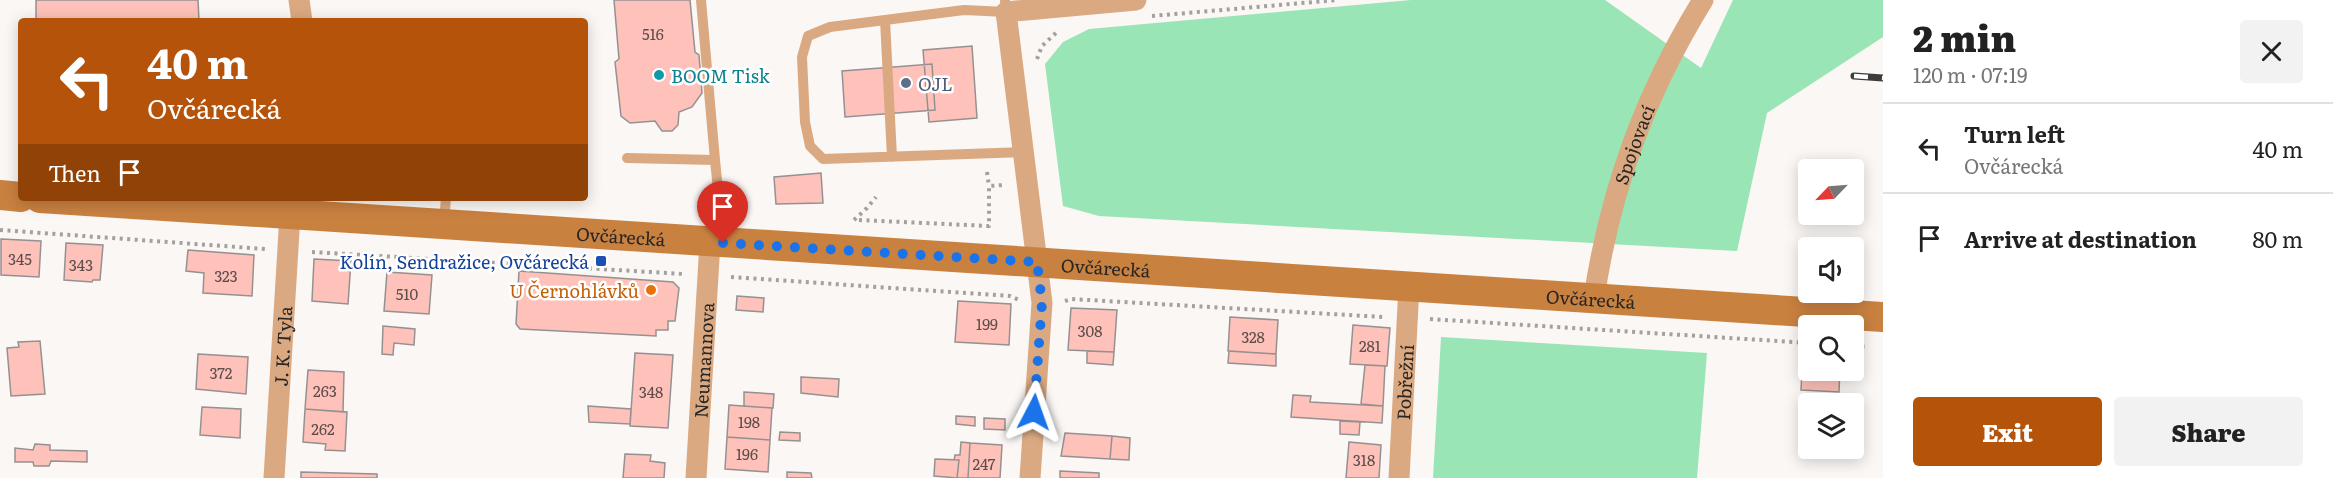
<!DOCTYPE html>
<html lang="en">
<head>
<meta charset="utf-8">
<style>
	:root { --surface:#fff; --page:#f2f2f2; --text:#222; --muted:#767676; --line:#e0e0e0; --accent:#b45309 }
	body { margin:0; font-family:Literata,serif; background:var(--page); color:var(--text); height:100vh; display:flex; flex-direction:column; font-size:22px; white-space:nowrap }
	* { box-sizing:border-box; margin:0 }
	p { font-size:20px; color:var(--muted) }
	.icon { flex:none; width:33px; height:33px; fill:none; stroke:currentColor; stroke-width:2; stroke-linecap:round; stroke-linejoin:round }
	.map { position:relative; flex:1; overflow:hidden }
	.details { display:flex; flex-direction:column; background:var(--surface); width:450px }
	.details>* { flex:none }
	.top-card { position:absolute; left:18px; top:18px; width:570px; height:183px; border-radius:6px; box-shadow:0 3px 15px #0003; background:#b45309; color:#fff; overflow:hidden }
	.needle { width:39px; rotate:245deg }
	.buttons { position:absolute; left:1798px; top:159px; display:grid; gap:12px }
	.buttons a { display:grid; place-items:center; width:66px; height:66px; border-radius:6px; background:var(--surface); box-shadow:0 3px 15px #0003; font-size:30px }
	.pin { position:absolute; display:grid; place-items:center; width:51px; height:51px; color:#fff; margin:-62px -26px; border-radius:50% 50% 50% 0; rotate:-45deg; box-shadow:0 0 6px #0007 }
	.pin .icon { rotate:45deg }
	.me { position:absolute; width:66px; margin:-33px; rotate:4deg; stroke-linejoin:round; filter:drop-shadow(0 0 4px #0008) }
	.turn { display:flex; align-items:center; gap:21px; height:126px; padding:0 30px; font-size:27px }
	.turn .icon { width:78px; height:78px; stroke-width:2.5 }
	.turn b { display:block; font-size:42px; line-height:51px }
	.then { display:flex; align-items:center; height:57px; padding:0 30px; background:#0003; gap:12px; font-size:22px }
	.round { display:grid; place-items:center; flex:none; width:63px; height:63px; border-radius:6px; background:var(--page) }
	.headline { display:flex; align-items:center; justify-content:space-between; height:102px; padding:0 30px }
	h1 { font-size:36px; font-weight:800; line-height:45px }
	.primary-button { display:flex; gap:12px; margin-top:auto; padding:12px 30px }
	.primary-button a { flex:1; height:69px; border-radius:6px; background:var(--accent); color:#fff; font-size:24px; font-weight:800; line-height:69px; text-align:center }
	.primary-button a+a { background:var(--page); color:var(--text) }
	ul { padding:0; list-style:none }
	li { display:flex; align-items:center; gap:18px; height:90px; padding:0 30px; border-top:2px solid var(--line) }
	li div { flex:1 }
	li b { display:block; font-size:22px }
	li em { font-style:normal }
	main { display:flex; flex:1; min-height:0 }
	.map>svg:first-child { display:block }
	.green { fill:#9ae5b5 }
	.building { fill:#fec2ba; stroke:#959191; stroke-width:1.5 }
	.lines { fill:none; stroke-linecap:round; stroke-linejoin:round }
	.path { stroke:#a3a09f; stroke-width:4; stroke-dasharray:3 4.5; stroke-linecap:butt }
	.lane { stroke:#dba981; stroke-width:10 }
	.street { stroke:#dba981; stroke-width:21 }
	.secondary { stroke:#c98140; stroke-width:30 }
	.rail-casing { stroke:#3e3c3b; stroke-width:7 }
	.rail { stroke:#fff; stroke-width:4.5; stroke-dasharray:14; stroke-linecap:butt }
	.route { stroke:#1a73e8; stroke-width:10; stroke-dasharray:0 18 }
	.culture-dot { fill:#0f9aa8; stroke:#fff; stroke-width:2 }
	.service-dot { fill:#5c6f8a; stroke:#fff; stroke-width:2 }
	.transit-dot { fill:#1a4fb4; stroke:#fff; stroke-width:2 }
	.food-dot { fill:#e8710a; stroke:#fff; stroke-width:2 }
	.labels { text-anchor:middle; dominant-baseline:central; stroke-width:5; stroke-linejoin:round; paint-order:stroke }
	.number-label { font-size:15px; fill:#5d4d4a }
	.culture-label { font-size:18px; fill:#0d838f; stroke:#fff; text-anchor:start }
	.service-label { font-size:18px; fill:#4e5e75; stroke:#fff; text-anchor:start }
	.street-label { font-size:18px; fill:#272625; stroke:#fff }
	.transit-label { font-size:18px; fill:#164399; stroke:#fff; text-anchor:end }
	.food-label { font-size:18px; fill:#c56008; stroke:#fff; text-anchor:end }
</style>
</head>
<body>
<main>
<div class="map">
<svg width="1883" height="478" viewBox="0 0 1883 478">
	<rect width="100%" height="100%" fill="#faf7f5"/>
	<!-- green -->
	<path class="green" d="M1411 0H1605L1701 68 1733 0H1883V37L1767 113 1737 251 1099 216 1063 206 1045 64 1063 42 1089 29Z
		M1441 337 1707 353 1697 478H1433Z"/>
	<!-- building -->
	<path class="building" d="M36 0H198L199 21H36Z
		M614 0H690L695 52 699 55 702 93 692 107 679 112 678 125 672 131H662L655 121 630 123 621 116 615 62 619 59Z
		M972 46 977 118 929 122 923 50Z
		M932 64 935 110 845 117 842 71Z
		M821 173 823 203 776 204 774 177Z
		M1 239 41 241 39 277 1 275Z
		M66 243 103 245 100 280H93L92 282 64 280Z
		M188 250 254 255 252 296 203 293 204 273 186 271Z
		M314 259 351 261 348 304 312 301Z
		M519 271 673 282 679 288 675 321H668V330H656V336L520 329 516 324Z
		M387 272 432 275 429 314 384 311Z
		M737 296 764 298 763 312 736 310Z
		M958 301 1011 304 1009 345 955 342Z
		M1071 308 1117 310 1114 352 1068 350Z
		M1230 317 1278 320 1276 354 1228 351Z
		M1353 325 1390 328 1387 366 1350 364Z
		M383 326 415 329 414 345 394 343 393 355 382 354Z
		M40 341 45 394 11 396 7 348 19 347 18 342Z
		M1087 351 1114 352 1113 365 1087 363Z
		M1229 351 1276 354V366L1228 363Z
		M635 353 673 355 668 428 630 426Z
		M1803 353H1809V370H1840L1839 392 1801 390Z
		M198 354 248 357 246 394 196 389Z
		M1365 365 1385 366 1383 406 1361 404Z
		M308 370 344 372 343 412 305 409Z
		M801 377 839 379 838 397 801 393Z
		M744 392 774 394 773 408 744 406Z
		M1293 395 1311 396 1310 402 1383 406 1382 423 1291 417Z
		M729 405 772 408 770 440 727 437Z
		M588 406 631 409 630 424 589 422Z
		M202 407 241 409 240 438 200 435Z
		M305 409 347 412 345 451 325 450 326 444 303 442Z
		M956 416 975 417V426L956 424Z
		M984 418 1005 419V430L984 429Z
		M1340 421 1360 422 1359 435 1340 434Z
		M780 432 800 433V441L779 440Z
		M1065 433 1112 436 1110 459 1061 456Z
		M1112 436 1130 438 1129 460 1110 459Z
		M727 437 770 440 768 472 725 469Z
		M961 442 970 443 968 478H957L959 460H954L955 455H960Z
		M1349 442 1381 445 1379 478H1346Z
		M970 443 1002 445 1000 478H968Z
		M35 444 50 445V450L87 451V462L51 461 49 466H34L33 462H15V448L33 450Z
		M625 454 651 455 650 461 665 463 664 478H623Z
		M935 459 959 460 957 478 934 476Z
		M1060 471 1099 473V478H1060Z
		M301 472 377 474V478H301Z
		M787 472 811 473 812 478H787Z"/>
	<g class="lines">
		<!-- path -->
		<path class="path" d="M1152 16 1337 0
			M1037 59 1042 46 1057 32
			M987 172 989 186
			M854 220 867 208 876 197
			M859 220 989 226V186L1004 185
			M0 230 265 249
			M312 252 684 274
			M731 277 1010 296 1019 300
			M1065 301 1071 299 1383 317
			M1430 319 1809 343
			M1854 346 1867 347"/>
		<!-- lane -->
		<path class="lane" d="M1005 0 1006 12 964 10 830 27 808 36 802 57 805 122 810 146 823 159 1022 152
			M885 20 892 157
			M627 158 715 160 701 0
			M715 160 723 241
			M444 222 446 198"/>
		<!-- street -->
		<g class="street">
			<path d="M299 0 302 21"/>
			<path id="s1" d="M1594 298C1610 190 1645 94 1703 0"/>
			<path id="s2" d="M274 478 290 215"/>
			<path id="s3" d="M696 478 710 242"/>
			<path d="M1030 478 1042 303 1006 12 1136 0"/>
			<path id="s4" d="M1399 478 1409 286"/>
		</g>
		<!-- secondary -->
		<g class="secondary">
			<path d="M0 195 21 197"/>
			<path id="s5" d="M40 198 1883 317"/>
		</g>
		<defs>
			<path id="rail" d="M1854 76 1883 78"/>
		</defs>
		<!-- rail casing -->
		<use href="#rail" class="rail-casing"/>
		<!-- rail -->
		<use href="#rail" class="rail"/>
	</g>
	<g class="lines">
		<!-- route -->
		<path class="route" d="M723 243 1037 262 1042 303 1034 412"/>
	</g>
	<!-- markers -->
	<circle class="culture-dot" cx="659" cy="75" r="6"/>
	<circle class="service-dot" cx="906" cy="83" r="6"/>
	<rect class="transit-dot" x="595" y="255" width="12" height="12" rx="3"/>
	<circle class="food-dot" cx="651" cy="290" r="6"/>
	<g class="labels">
		<!-- number labels -->
		<g class="number-label">
			<text x="653" y="33">516</text>
			<text x="20" y="258">345</text>
			<text x="81" y="264">343</text>
			<text x="226" y="275">323</text>
			<text x="407" y="293">510</text>
			<text x="987" y="323">199</text>
			<text x="1090" y="330">308</text>
			<text x="1253" y="336">328</text>
			<text x="1370" y="345">281</text>
			<text x="221" y="372">372</text>
			<text x="325" y="390">263</text>
			<text x="651" y="391">348</text>
			<text x="749" y="421">198</text>
			<text x="323" y="428">262</text>
			<text x="747" y="453">196</text>
			<text x="1364" y="459">318</text>
			<text x="984" y="463">247</text>
		</g>
		<!-- culture labels -->
		<g class="culture-label">
			<text x="671" y="75">BOOM Tisk</text>
		</g>
		<!-- service labels -->
		<g class="service-label">
			<text x="918" y="83">OJL</text>
		</g>
		<!-- street labels -->
		<g class="street-label">
			<text stroke="none"><textPath href="#s1" startOffset="159">Spojovací</textPath></text>
			<text stroke="none"><textPath href="#s5" startOffset="582">Ovčárecká</textPath></text>
			<text stroke="none"><textPath href="#s5" startOffset="1068">Ovčárecká</textPath></text>
			<text stroke="none"><textPath href="#s5" startOffset="1554">Ovčárecká</textPath></text>
			<text stroke="none"><textPath href="#s2" startOffset="132">J. K. Tyla</textPath></text>
			<text stroke="none"><textPath href="#s3" startOffset="118">Neumannova</textPath></text>
			<text stroke="none"><textPath href="#s4" startOffset="96">Pobřežní</textPath></text>
		</g>
		<!-- transit labels -->
		<g class="transit-label">
			<text x="589" y="261">Kolín, Sendražice, Ovčárecká</text>
		</g>
		<!-- food labels -->
		<g class="food-label">
			<text x="639" y="290">U Černohlávků</text>
		</g>
	</g>
</svg>
<div class="buttons">
<a><svg class="needle" viewBox="-14 -14 28 28"><path d="M0-13l5 13h-10z" fill="#e53935"/><path d="M0 13l5-13h-10z" fill="#767676"/></svg></a>
<a><svg class="icon" aria-label="sound" viewBox="0 0 24 24"><path d="M4 9h4l5-4v14l-5-4H4zM17 9q2 3 0 6"/></svg></a>
<a><svg class="icon" aria-label="search" viewBox="0 0 24 24"><circle cx="10" cy="10" r="6"/><path d="M15 15l6 6"/></svg></a>
<a><svg class="icon" aria-label="layers" viewBox="0 0 24 24"><path d="M12 4l9 5-9 5-9-5zM3 14l9 5 9-5"/></svg></a>
</div>
<div class="pin" style="left:723px;top:243px;background:#d93025"><svg class="icon" aria-label="arrive" viewBox="0 0 24 24"><path d="M6 21V4h12l-3 4 3 4H6"/></svg></div>
<svg class="me" style="left:1034px;top:412px" viewBox="-20 -20 40 40"><path d="M0-17L14 15 0 8-14 15z" fill="#1a73e8" stroke="#fff" stroke-width="4"/></svg>
<div class="top-card">
<div class="turn"><svg class="icon" aria-label="left" viewBox="0 0 24 24"><path d="M17 20v-9H6M10 6l-5 5 5 5"/></svg><div><b>40 m</b>Ovčárecká</div></div>
<div class="then">Then<svg class="icon" aria-label="arrive" viewBox="0 0 24 24"><path d="M6 21V4h12l-3 4 3 4H6"/></svg></div>
</div>
</div>
<section class="details">
<div class="headline"><div><h1>2 min</h1><p>120 m · 07:19</p></div><a class="round"><svg class="icon" aria-label="close" viewBox="0 0 24 24"><path d="M6 6l12 12M18 6L6 18"/></svg></a></div>
<ul>
<li><svg class="icon" aria-label="left" viewBox="0 0 24 24"><path d="M17 20v-9H6M10 6l-5 5 5 5"/></svg><div><b>Turn left</b><p>Ovčárecká</p></div><em>40 m</em></li>
<li><svg class="icon" aria-label="arrive" viewBox="0 0 24 24"><path d="M6 21V4h12l-3 4 3 4H6"/></svg><div><b>Arrive at destination</b></div><em>80 m</em></li>
</ul>
<div class="primary-button"><a>Exit</a><a>Share</a></div>
</section>
</main>
</body>
</html>
